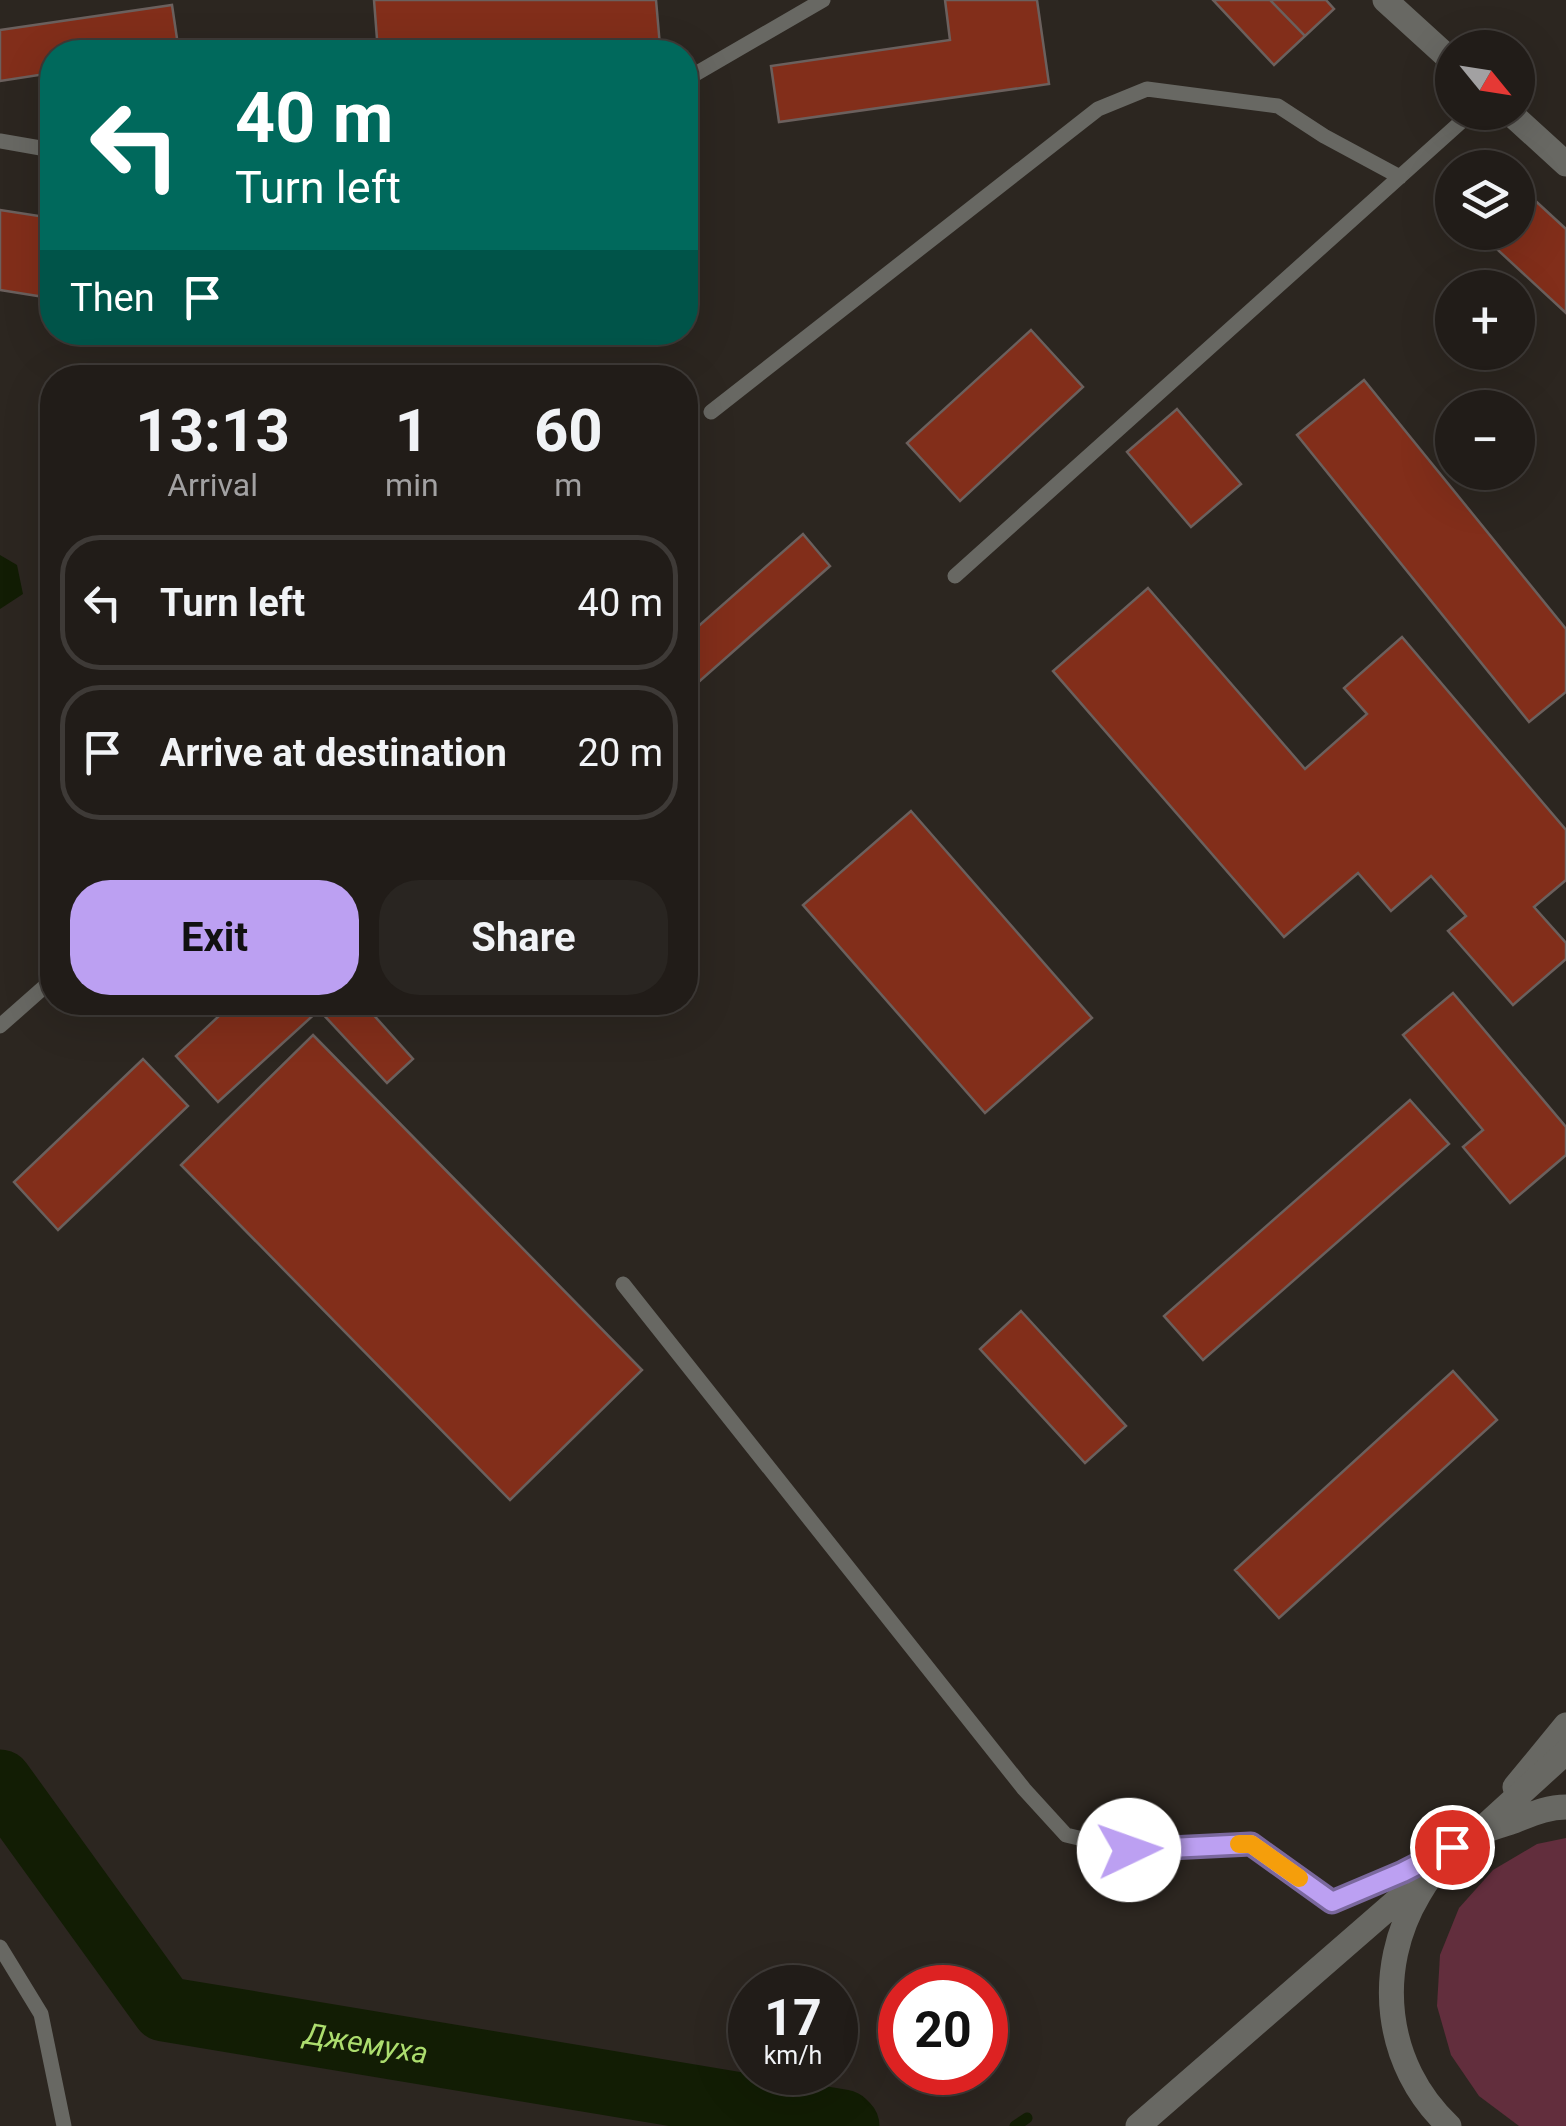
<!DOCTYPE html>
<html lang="en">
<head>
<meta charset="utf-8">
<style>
	:root { --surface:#211c18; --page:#292521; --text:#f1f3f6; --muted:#a2a1a2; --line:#3e3a37; --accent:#bca0f2 }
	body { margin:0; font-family:Roboto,sans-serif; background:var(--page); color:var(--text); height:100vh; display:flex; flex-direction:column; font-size:38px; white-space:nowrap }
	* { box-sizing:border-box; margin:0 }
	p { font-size:32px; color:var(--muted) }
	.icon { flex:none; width:55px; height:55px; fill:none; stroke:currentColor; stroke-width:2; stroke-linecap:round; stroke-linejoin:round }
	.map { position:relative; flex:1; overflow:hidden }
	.details { position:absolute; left:40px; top:365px; width:658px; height:650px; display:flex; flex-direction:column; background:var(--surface); border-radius:40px; box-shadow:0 10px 40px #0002,0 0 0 2px var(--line) }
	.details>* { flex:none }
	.hud { position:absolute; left:40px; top:40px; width:658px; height:305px; border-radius:40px; box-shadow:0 10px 40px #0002,0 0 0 2px var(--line); background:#00695c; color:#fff; overflow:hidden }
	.needle { width:65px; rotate:120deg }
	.buttons { position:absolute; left:1435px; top:30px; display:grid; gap:20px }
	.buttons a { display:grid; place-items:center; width:100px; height:100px; border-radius:50%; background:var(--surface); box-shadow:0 10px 40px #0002,0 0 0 2px var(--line); font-size:50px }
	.speed { position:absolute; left:728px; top:1965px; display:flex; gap:20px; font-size:50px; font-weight:700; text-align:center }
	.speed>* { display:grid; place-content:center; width:130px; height:130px; border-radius:50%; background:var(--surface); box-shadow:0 10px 40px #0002,0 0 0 2px var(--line); line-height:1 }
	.speed small { font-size:25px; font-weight:400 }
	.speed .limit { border:15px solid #d22; background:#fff; color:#111 }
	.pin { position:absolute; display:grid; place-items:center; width:85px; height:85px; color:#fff; margin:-42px; border:5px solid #fff; border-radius:50%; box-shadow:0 2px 10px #0007 }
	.me { position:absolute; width:110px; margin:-55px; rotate:87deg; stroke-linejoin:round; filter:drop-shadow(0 0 8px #0008) }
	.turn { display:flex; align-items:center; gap:35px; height:210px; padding:0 30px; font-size:45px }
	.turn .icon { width:130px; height:130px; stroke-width:2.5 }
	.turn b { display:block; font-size:70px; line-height:85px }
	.then { display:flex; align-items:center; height:95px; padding:0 30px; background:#0003; gap:20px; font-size:38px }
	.eta { display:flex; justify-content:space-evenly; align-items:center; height:170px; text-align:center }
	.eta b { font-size:60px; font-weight:700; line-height:70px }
	.button { display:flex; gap:20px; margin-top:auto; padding:20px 30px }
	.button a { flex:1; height:115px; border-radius:40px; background:var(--accent); color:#111; font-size:40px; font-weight:700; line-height:115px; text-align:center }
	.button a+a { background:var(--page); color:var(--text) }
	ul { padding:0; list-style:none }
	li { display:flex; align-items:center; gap:30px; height:135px; margin:0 20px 15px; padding:0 10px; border:5px solid var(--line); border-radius:40px }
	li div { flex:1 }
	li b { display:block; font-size:38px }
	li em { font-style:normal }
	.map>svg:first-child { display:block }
	.green { fill:#622e3d }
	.water { fill:#121d04 }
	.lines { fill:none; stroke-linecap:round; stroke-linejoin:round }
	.stream { stroke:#121d04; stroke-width:11 }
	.river { stroke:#121d04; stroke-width:65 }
	.building { fill:#822e1a; stroke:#6b605d; stroke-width:2.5 }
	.service { stroke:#686863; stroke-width:15 }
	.minor { stroke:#686863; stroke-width:25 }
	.tertiary { stroke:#686863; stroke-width:25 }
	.route-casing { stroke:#7a689d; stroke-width:25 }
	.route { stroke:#bca0f2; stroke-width:18 }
	.slow { stroke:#f59e0b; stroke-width:18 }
	.labels { text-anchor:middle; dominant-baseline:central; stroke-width:10; stroke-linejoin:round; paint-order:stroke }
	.water-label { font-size:30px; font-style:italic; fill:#acdd6e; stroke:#2c2620 }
</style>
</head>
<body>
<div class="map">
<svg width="1566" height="2126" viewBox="0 0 1566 2126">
	<rect width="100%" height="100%" fill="#2c2620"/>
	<!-- green -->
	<path class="green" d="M1566 1838V2126H1519L1479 2096 1451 2055 1437 2006 1440 1955 1459 1908 1493 1870 1537 1844Z"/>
	<!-- water -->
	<path class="water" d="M0 555 17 565 23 594 0 609Z"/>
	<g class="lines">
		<!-- stream -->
		<path class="stream" d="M1015 2126 1027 2118"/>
		<!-- river -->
		<path class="river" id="s1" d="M0 1782 164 2009 843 2122 847 2126"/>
	</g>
	<!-- building -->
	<path class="building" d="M374 0H656L660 46 569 52H378Z
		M945 0H1037L1049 84 779 122 771 66 950 40Z
		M1213 0H1270L1305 36 1274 65Z
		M1270 0H1326L1334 9 1305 36Z
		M172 5 179 52H52V73L0 81V30Z
		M1528 194 1566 229V313L1486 239 1492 232H1518V205Z
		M0 210 52 218V246L44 297 0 290Z
		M1031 330 1083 387 960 501 907 443Z
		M1364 380 1566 629V692L1529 722 1297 435Z
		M1177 409 1241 484 1191 527 1127 452Z
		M803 534 830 566 685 694V638Z
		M1148 588 1305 769 1367 714 1344 688 1402 637 1566 830V880L1534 907 1566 943V959L1513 1005 1448 931 1466 916 1431 876 1391 911 1358 873 1284 937 1053 671Z
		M911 811 1092 1018 985 1113 803 905Z
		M1453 993 1566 1127V1155L1510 1203 1463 1147 1483 1130 1403 1035Z
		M234 1002H362L413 1059 387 1083 319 1010 218 1102 176 1056Z
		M313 1035 642 1370 510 1500 181 1165Z
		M143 1059 188 1106 58 1230 14 1182Z
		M1410 1100 1449 1144 1203 1360 1164 1316Z
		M1021 1311 1126 1426 1085 1463 980 1349Z
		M1453 1371 1497 1420 1279 1618 1235 1570Z"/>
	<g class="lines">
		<!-- service -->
		<path class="service" d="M685 80 823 0
			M0 141 52 150
			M711 412 1098 109 1147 89 1278 106 1324 136 1400 177
			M955 576 1472 112
			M0 1026 52 980
			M623 1284 1024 1789 1066 1835 1129 1850 1251 1844 1333 1902 1403 1872 1446 1850
			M0 1947 41 2014 64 2126"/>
		<!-- minor -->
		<path class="minor" d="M1385 0 1452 61
			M1509 112 1566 164
			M1515 1787 1566 1725"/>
		<!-- tertiary -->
		<path class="tertiary" d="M1485 1826 1566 1752
			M1138 2126 1415 1885
			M1449 2126C1384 2065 1374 1969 1419 1894 1433 1870 1454 1846 1478 1834 1489 1828 1503 1825 1514 1821 1532 1814 1547 1807 1566 1807"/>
	</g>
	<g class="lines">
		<defs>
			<path id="route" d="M1129 1850 1251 1844 1332 1902 1403 1872 1452 1847"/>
		</defs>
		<!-- route casing -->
		<use href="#route" class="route-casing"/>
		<!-- route -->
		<use href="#route" class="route"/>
		<!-- slow -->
		<path class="slow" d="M1239 1844H1251L1299 1878"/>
	</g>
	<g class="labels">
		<!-- water labels -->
		<g class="water-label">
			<text stroke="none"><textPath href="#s1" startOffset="485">Джемуха</textPath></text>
		</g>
	</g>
</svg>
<div class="buttons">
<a><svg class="needle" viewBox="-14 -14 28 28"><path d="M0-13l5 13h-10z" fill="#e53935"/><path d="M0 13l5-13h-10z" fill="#a2a1a2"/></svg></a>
<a><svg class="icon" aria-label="layers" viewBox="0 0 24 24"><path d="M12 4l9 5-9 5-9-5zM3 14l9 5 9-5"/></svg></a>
<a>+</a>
<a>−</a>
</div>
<div class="speed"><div>17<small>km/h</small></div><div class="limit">20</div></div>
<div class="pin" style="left:1452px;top:1847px;background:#d93025"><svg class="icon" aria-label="arrive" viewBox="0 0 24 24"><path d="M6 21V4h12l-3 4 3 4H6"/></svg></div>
<svg class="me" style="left:1129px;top:1850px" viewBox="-20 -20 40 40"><circle r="19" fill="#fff"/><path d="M0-13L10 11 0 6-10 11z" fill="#bca0f2"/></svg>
<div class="hud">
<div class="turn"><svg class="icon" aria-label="left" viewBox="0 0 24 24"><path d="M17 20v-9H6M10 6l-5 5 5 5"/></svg><div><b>40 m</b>Turn left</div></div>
<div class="then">Then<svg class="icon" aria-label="arrive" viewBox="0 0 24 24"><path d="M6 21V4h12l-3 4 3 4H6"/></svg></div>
</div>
<section class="details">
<div class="eta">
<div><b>13:13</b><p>Arrival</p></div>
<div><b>1</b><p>min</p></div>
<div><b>60</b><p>m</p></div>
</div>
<ul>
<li><svg class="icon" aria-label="left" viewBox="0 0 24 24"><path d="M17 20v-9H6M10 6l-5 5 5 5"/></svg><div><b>Turn left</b></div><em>40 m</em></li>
<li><svg class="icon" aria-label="arrive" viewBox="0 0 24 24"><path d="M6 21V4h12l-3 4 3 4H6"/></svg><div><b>Arrive at destination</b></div><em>20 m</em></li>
</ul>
<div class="button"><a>Exit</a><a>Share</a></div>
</section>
</div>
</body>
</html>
